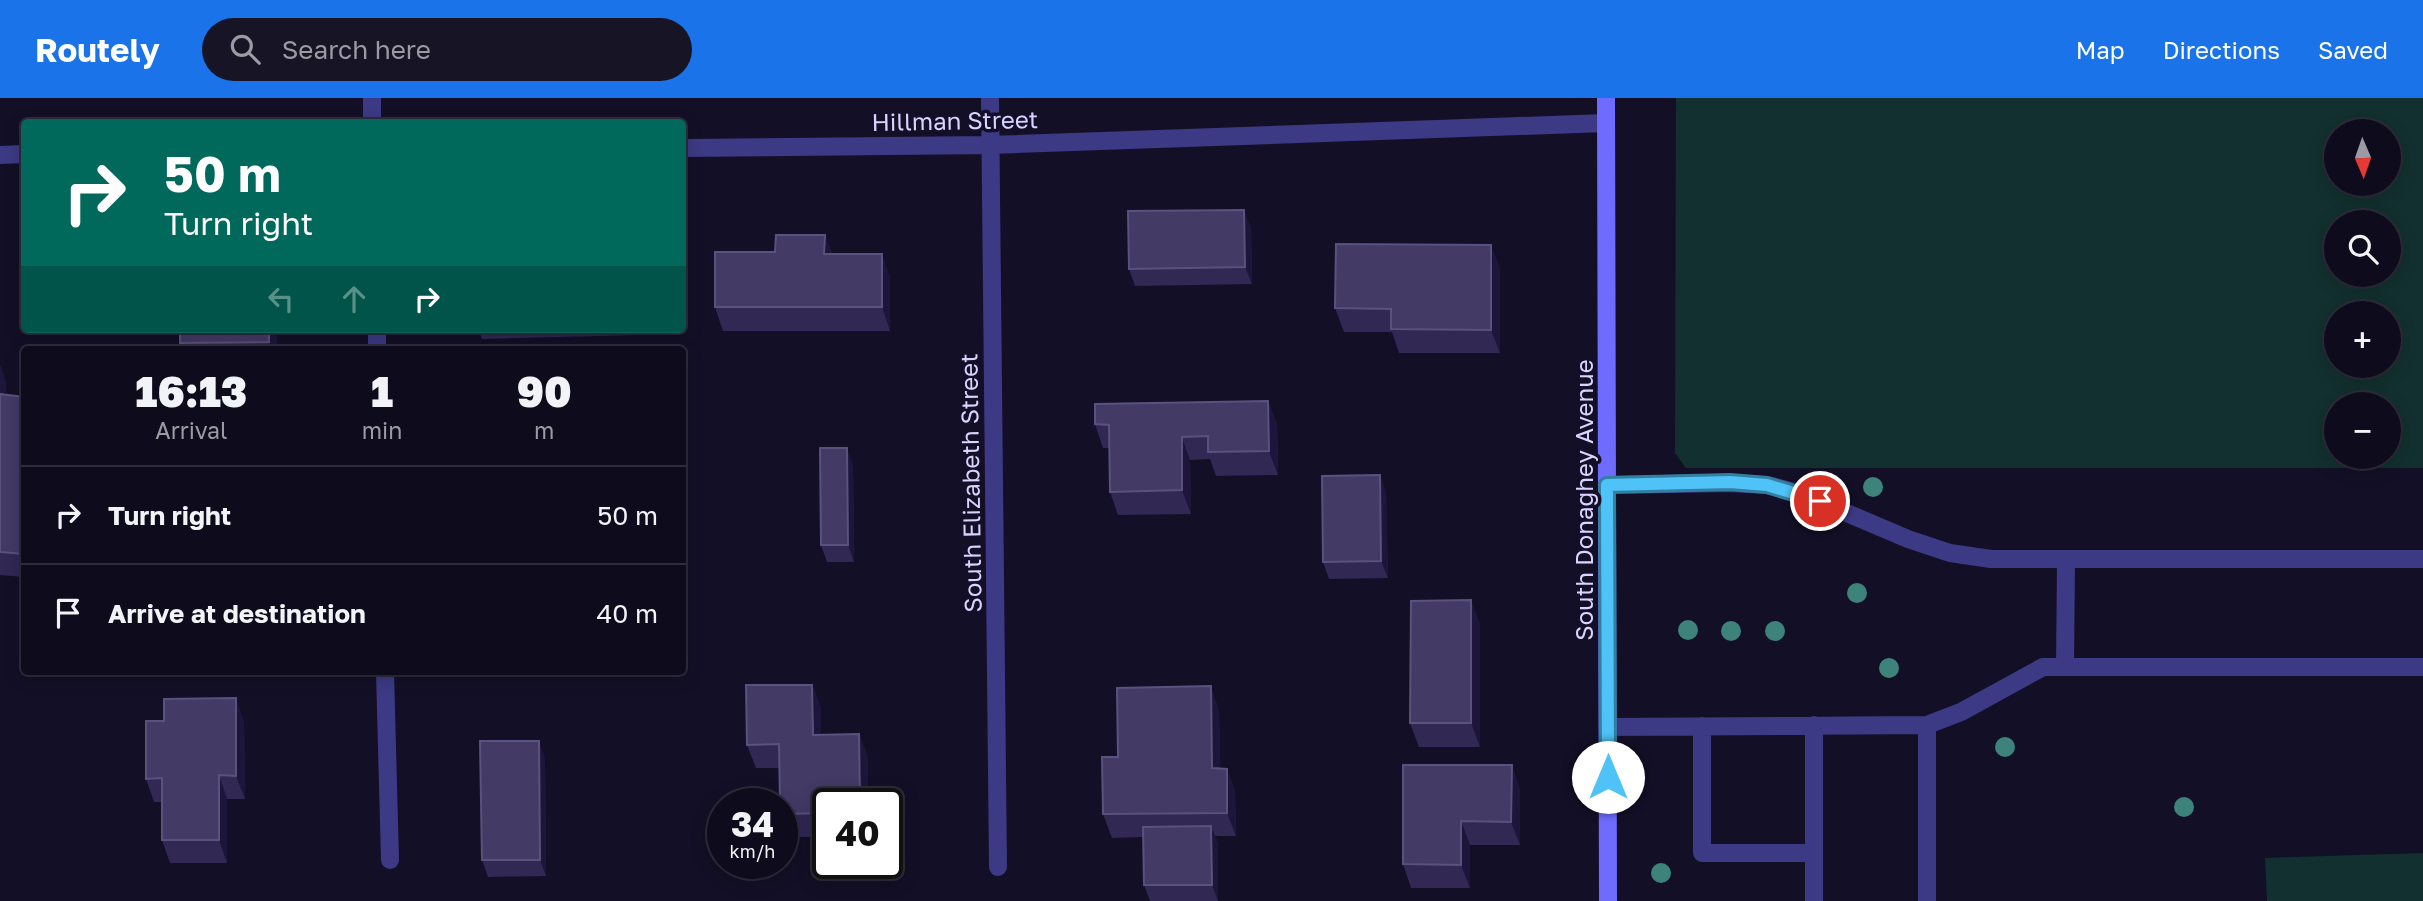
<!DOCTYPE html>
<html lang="en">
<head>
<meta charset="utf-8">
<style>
	:root { --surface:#0e0b1c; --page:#171425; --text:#f1f3f6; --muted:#9b9ba3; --line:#2e2b3b; --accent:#1a73e8 }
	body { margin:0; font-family:"Golos Text",sans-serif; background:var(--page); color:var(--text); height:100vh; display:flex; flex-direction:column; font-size:26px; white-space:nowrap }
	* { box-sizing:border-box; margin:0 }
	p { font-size:23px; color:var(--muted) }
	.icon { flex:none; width:38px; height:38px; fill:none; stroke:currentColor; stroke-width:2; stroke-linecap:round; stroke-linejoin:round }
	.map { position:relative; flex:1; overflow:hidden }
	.drawer { position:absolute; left:21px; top:248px; width:665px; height:329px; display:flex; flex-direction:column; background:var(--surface); border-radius:7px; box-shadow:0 4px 18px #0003,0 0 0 2px var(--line) }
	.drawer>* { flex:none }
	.banner { position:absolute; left:21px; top:21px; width:665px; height:214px; border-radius:7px; box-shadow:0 4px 18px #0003,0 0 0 2px var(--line); background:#00695c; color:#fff; overflow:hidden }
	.needle { width:46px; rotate:178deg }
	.controls { position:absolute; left:2324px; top:21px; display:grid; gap:14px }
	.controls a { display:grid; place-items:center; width:77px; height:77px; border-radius:50%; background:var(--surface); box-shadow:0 4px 18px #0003,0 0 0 2px var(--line); font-size:35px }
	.speed { position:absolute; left:707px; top:690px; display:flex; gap:14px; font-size:35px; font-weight:700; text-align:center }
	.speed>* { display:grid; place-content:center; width:91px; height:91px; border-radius:50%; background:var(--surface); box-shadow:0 4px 18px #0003,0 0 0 2px var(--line); line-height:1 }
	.speed small { font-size:18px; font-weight:400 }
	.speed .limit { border:4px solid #111; border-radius:10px; background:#fff; color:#111 }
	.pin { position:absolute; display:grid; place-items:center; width:60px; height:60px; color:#fff; margin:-30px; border:4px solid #fff; border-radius:50%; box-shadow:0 2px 7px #0007 }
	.me { position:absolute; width:77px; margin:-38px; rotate:0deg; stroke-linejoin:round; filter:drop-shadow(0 0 5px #0008) }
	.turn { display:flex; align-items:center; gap:24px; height:147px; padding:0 28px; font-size:32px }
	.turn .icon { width:91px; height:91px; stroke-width:2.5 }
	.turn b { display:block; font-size:49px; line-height:60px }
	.lanes { display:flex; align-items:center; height:66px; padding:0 28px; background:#0003; justify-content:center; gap:35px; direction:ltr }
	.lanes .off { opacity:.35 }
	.eta { display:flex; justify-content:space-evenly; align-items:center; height:119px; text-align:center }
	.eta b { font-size:42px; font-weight:800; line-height:49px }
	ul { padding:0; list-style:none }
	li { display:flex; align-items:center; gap:21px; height:98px; padding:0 28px; border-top:2px solid var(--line) }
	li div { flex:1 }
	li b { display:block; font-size:26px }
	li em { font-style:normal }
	header { display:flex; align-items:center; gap:42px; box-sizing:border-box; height:98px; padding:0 35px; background:var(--accent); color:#fff }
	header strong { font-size:33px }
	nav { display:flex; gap:38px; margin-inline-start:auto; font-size:24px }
	.search { width:490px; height:63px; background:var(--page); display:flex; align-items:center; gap:18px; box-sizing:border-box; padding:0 24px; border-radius:38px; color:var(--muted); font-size:26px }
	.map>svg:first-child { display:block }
	.green { fill:#12302f; fill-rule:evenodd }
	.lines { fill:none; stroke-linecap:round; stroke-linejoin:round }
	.lane { stroke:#3d3a85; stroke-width:18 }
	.street { stroke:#3d3a85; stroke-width:18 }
	.secondary { stroke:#6f6bff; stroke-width:18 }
	.tree { fill:#3d827b }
	.wall { fill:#312854 }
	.shaded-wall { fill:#1d163a }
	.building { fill:#433a66; stroke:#5a527e; stroke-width:2 }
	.route-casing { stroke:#337fa1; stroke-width:18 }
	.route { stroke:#4fc3f7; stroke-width:12 }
	.labels { text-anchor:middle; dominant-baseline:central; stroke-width:7; stroke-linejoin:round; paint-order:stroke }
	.street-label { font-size:24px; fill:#d9d4ff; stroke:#130f26 }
</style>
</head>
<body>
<header>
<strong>Routely</strong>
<div class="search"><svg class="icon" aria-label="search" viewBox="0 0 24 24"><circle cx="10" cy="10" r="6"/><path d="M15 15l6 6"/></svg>Search here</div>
<nav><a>Map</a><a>Directions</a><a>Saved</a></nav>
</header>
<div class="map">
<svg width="2423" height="803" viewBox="0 0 2423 803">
	<rect width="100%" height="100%" fill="#130f26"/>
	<!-- green -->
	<path class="green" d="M1676 0H2423V370H1686L1675 355ZM2336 33H2389V86H2336ZM2336 124H2389V177H2336ZM2336 215H2389V268H2336ZM2389 306V359H2336V306Z
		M2423 755V803H2267L2265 760Z"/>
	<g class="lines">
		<!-- lane -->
		<path class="lane" d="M1607 387 1730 385 1767 387 1802 396 1908 441 1950 455 1991 461H2423
			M2065 569 2066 462
			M1814 627V803
			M1927 627V803
			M1702 628V755H1814
			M1608 629 1927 627 1961 614 2043 569H2423"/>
		<!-- street -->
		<path class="street" d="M372 0V24
			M990 0 998 769
			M682 50 990 47 1605 25
			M0 57 24 56
			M377 231V252
			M385 574 390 762"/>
		<!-- secondary -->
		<path class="secondary" d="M1606 0 1608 803"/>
	</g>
	<!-- trees -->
	<g class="tree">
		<circle cx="1873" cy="389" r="10"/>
		<circle cx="1857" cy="495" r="10"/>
		<circle cx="1688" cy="532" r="10"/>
		<circle cx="1731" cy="533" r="10"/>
		<circle cx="1775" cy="533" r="10"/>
		<circle cx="1889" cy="570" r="10"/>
		<circle cx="2005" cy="649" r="10"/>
		<circle cx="2184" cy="709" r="10"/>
		<circle cx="1661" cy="775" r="10"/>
	</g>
	<!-- wall -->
	<path class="wall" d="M1251 129 1252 186 1135 188 1129 171Z
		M825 137 832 156 890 179V233H723L715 209 775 154Z
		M1500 170V255H1399L1392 234H1344L1335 210Z
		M180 231H277V252H182L180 245Z
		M478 231H636V237L482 241Z
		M0 268 6 284 5 297 24 299V479L0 477Z
		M1268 303 1277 327 1278 377 1216 378 1210 361 1190 362 1191 416 1118 417 1110 394 1109 350H1103L1095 326Z
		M853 367 854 464H827L821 447Z
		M1386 394 1388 480 1329 481 1323 464Z
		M1480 526V649H1419L1410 625Z
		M812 587 821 610V637L859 636 868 660 828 705V739H789L782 721 780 670H756L747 647Z
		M1219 612 1220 670 1227 671 1235 694 1236 738H1215L1218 745V803H1150L1144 787 1143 739 1112 740 1103 716 1118 659Z
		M244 624 245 701H227V765H170L162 742V704H154L146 681Z
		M545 660 546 778 488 779 482 762Z
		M1403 667 1520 691V747H1470V790H1411L1403 766Z"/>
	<!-- shaded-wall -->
	<path class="shaded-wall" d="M1244 112 1251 129 1252 186 1245 169Z
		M825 137 833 160 824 156Z
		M1491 147 1500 170V255L1491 232Z
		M882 156 890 179V233L882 209Z
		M269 231H277V252H272L269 244Z
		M0 268 6 284 3 319 0 312Z
		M1268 303 1277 327 1278 377 1269 353Z
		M1182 339 1190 362 1191 416 1182 392Z
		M847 350 853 367 854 464 848 447Z
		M1380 377 1386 394 1388 480 1381 463Z
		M24 381V427L21 418Z
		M1471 502 1480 526V649L1471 625Z
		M812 587 821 610V661L813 637Z
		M1211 588 1219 612 1221 694 1212 670Z
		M236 600 244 624 245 701 236 678Z
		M859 636 868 660V705H860Z
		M539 643 545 660 546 778 540 762Z
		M1512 667 1520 691V747L1511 724Z
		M1227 671 1235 694 1236 738 1227 715Z
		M219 677 227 701V765L219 742Z
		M1461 723 1470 747V790L1461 767Z
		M1211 728 1218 745V803L1212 787Z"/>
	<!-- building -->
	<path class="building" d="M1244 112 1245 169 1129 171 1128 113Z
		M776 137H825L824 156H882V209H715V154H775Z
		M1336 146 1491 147V232L1391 231V211L1335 210Z
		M180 231H269V244L180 245Z
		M0 296 24 299V381L21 418 24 419V456L0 454Z
		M1268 303 1269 353 1208 354V338L1182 339V392L1110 394 1109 327 1095 326V306Z
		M820 350H847L848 447H821Z
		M1380 377 1381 463 1323 464 1322 378Z
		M1471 502V625H1410L1411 503Z
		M746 587H812L813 637 859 636 860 705H828V715L782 716V705H780L779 646 747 647Z
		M1211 588 1212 670 1227 671V715L1103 716 1102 659H1118L1117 590Z
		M236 600V678L219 677V742H162V680L146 681V623H164V601Z
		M480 643H539L540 762H482Z
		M1403 667H1512L1511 724 1461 723V767L1403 766Z
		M1211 728 1212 787H1144L1143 729Z"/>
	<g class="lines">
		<defs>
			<path id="route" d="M1608 679 1607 387 1730 384 1767 387 1820 403"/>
		</defs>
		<!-- route casing -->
		<use href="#route" class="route-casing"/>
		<!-- route -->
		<use href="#route" class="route"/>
	</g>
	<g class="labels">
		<!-- street labels -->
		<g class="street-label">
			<text transform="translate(955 22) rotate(-1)">Hillman Street</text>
			<text transform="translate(970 385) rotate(-91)">South Elizabeth Street</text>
			<text transform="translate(1583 402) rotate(-90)">South Donaghey Avenue</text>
		</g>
	</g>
</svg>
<div class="controls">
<a><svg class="needle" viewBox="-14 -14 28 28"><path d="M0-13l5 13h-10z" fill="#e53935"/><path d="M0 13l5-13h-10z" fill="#9b9ba3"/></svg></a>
<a><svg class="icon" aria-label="search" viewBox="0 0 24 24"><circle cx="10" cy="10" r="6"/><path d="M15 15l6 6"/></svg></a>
<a>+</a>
<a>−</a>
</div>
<div class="speed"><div>34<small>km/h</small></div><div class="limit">40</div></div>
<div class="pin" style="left:1820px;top:403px;background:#d93025"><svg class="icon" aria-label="arrive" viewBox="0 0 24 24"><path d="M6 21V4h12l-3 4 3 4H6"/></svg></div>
<svg class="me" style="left:1608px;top:679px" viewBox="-20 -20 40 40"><circle r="19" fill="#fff"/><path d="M0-13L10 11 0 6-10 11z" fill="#4fc3f7"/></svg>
<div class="banner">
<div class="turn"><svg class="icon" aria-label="right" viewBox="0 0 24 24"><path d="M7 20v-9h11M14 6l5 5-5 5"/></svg><div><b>50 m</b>Turn right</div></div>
<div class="lanes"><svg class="icon off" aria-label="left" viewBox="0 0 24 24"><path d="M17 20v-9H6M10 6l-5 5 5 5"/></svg><svg class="icon off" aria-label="ahead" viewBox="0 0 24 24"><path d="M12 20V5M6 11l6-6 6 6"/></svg><svg class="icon" aria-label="right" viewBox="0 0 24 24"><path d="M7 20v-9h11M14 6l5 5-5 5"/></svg></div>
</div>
<section class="drawer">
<div class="eta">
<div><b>16:13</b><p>Arrival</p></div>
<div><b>1</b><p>min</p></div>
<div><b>90</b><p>m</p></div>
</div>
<ul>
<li><svg class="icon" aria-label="right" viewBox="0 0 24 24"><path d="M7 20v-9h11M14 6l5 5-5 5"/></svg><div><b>Turn right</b></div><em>50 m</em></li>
<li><svg class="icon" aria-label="arrive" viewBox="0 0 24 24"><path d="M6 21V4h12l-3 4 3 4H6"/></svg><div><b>Arrive at destination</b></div><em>40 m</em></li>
</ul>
</section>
</div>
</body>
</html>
